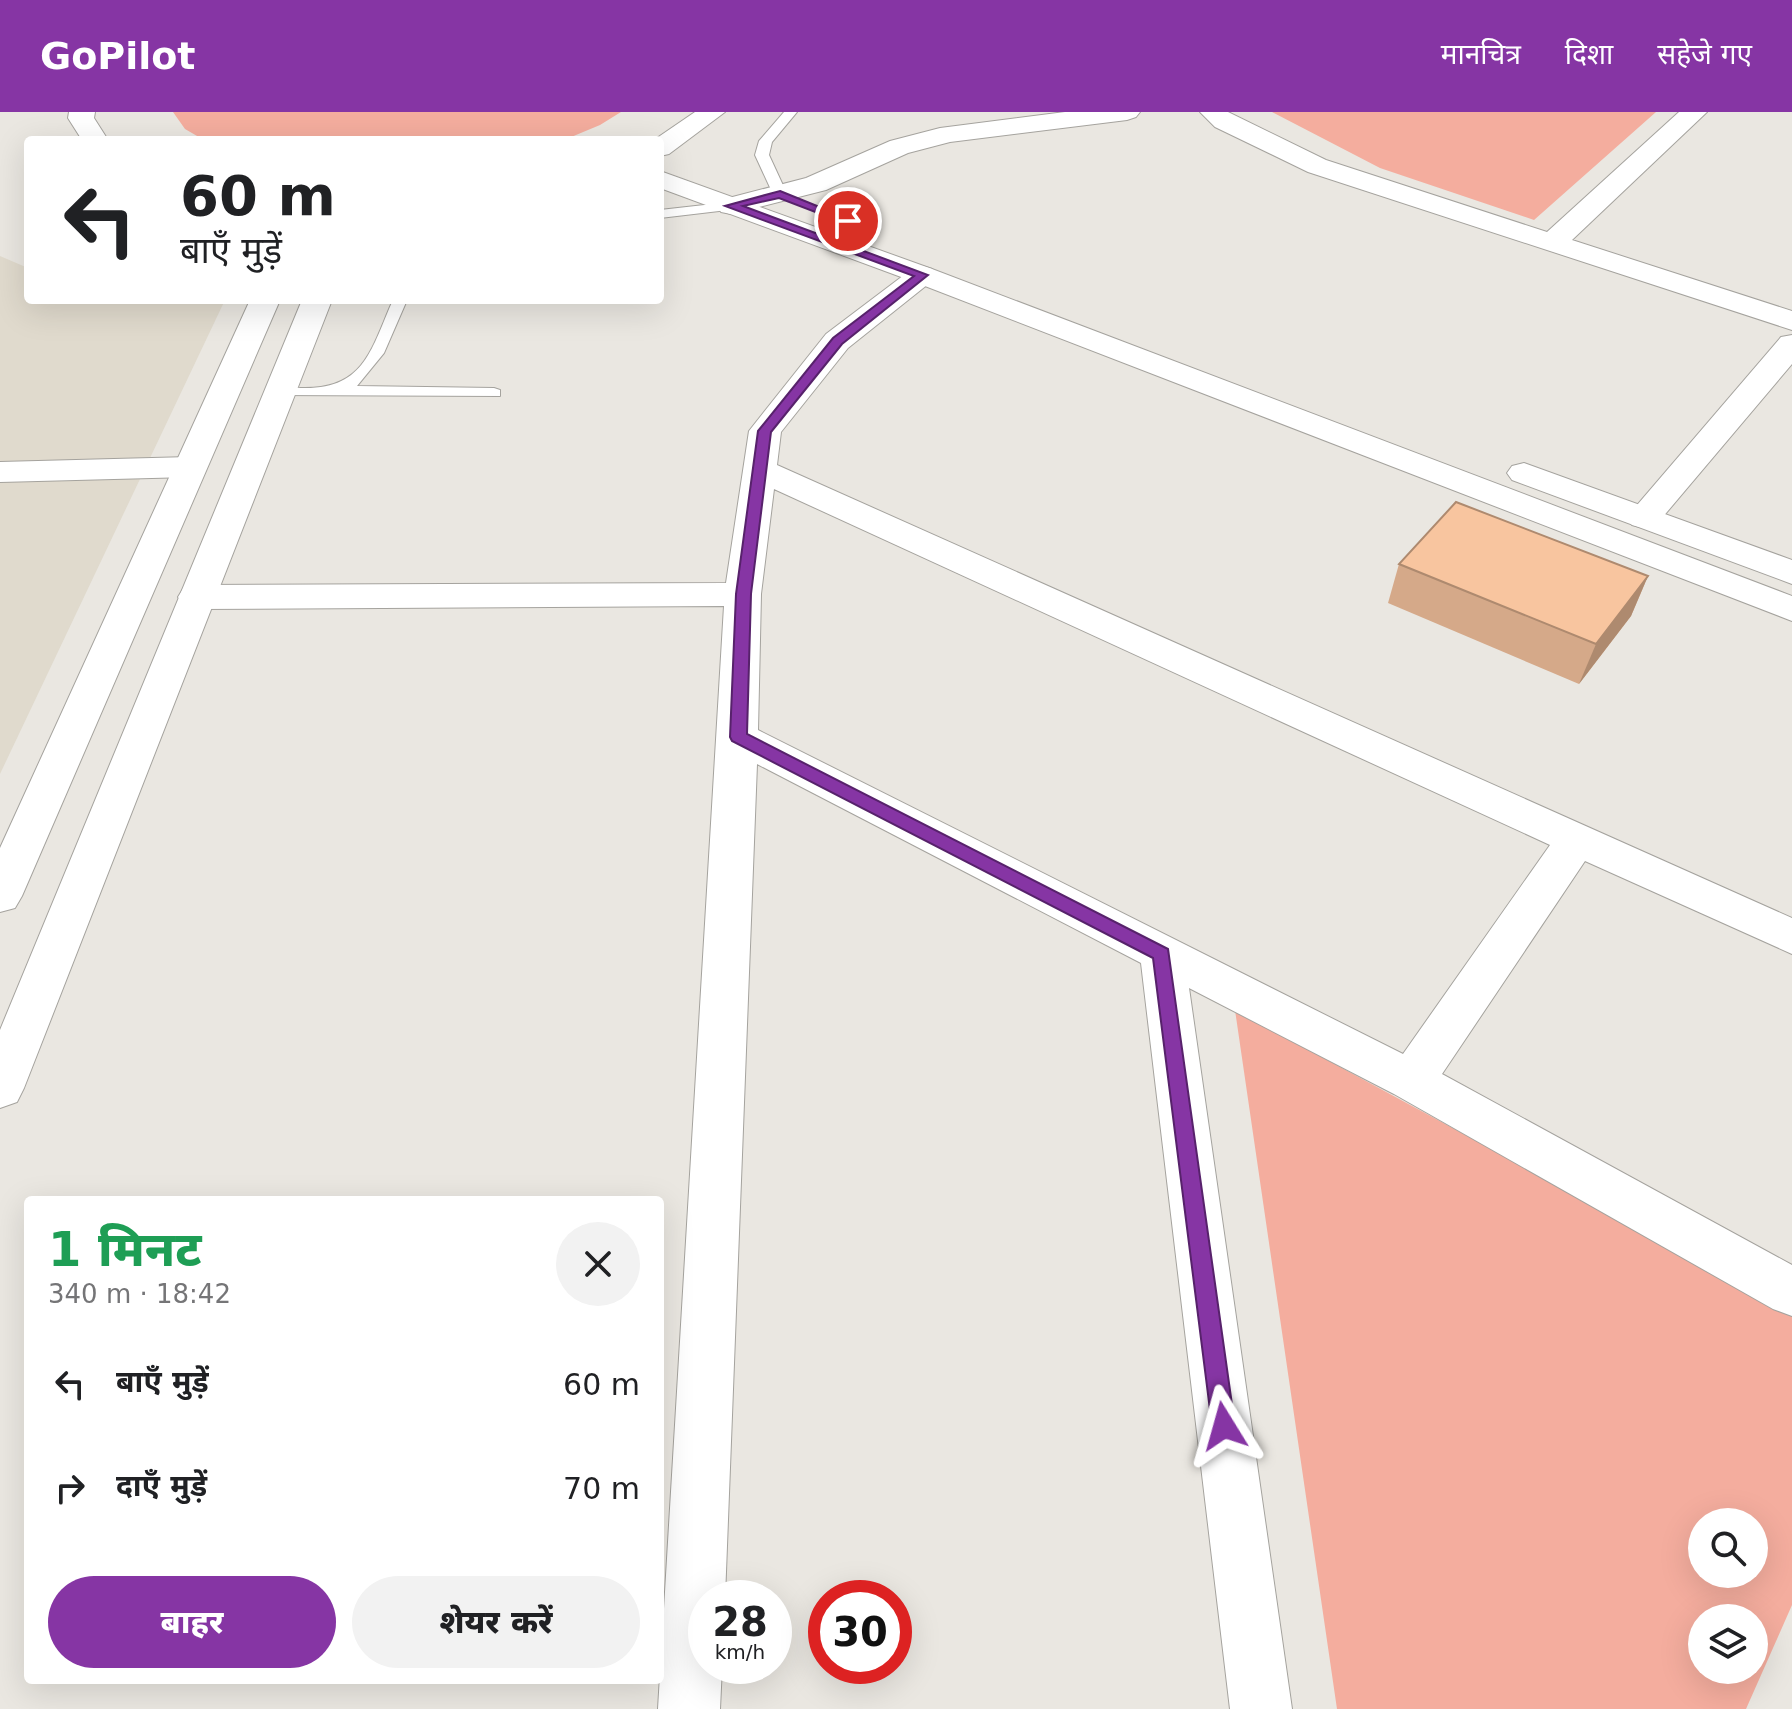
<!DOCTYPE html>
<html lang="hi">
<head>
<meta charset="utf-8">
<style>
	:root { --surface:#fff; --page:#f2f2f2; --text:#202124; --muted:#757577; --accent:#8635a4 }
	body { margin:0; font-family:"DejaVu Sans","Noto Sans Devanagari",sans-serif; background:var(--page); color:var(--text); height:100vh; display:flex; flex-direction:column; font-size:30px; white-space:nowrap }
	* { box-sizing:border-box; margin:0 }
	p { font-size:26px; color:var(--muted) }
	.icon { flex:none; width:44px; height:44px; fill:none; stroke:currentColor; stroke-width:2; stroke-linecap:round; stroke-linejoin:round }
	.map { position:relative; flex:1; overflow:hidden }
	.details { position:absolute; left:24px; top:1084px; width:640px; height:488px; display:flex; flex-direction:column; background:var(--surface); border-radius:8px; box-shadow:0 8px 32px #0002 }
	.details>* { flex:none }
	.guide { position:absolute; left:24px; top:24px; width:640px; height:168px; border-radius:8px; box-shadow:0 8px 32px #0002; background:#fff; color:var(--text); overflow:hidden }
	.tools { position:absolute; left:1688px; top:1396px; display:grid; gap:16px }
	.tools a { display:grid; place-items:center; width:80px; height:80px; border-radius:50%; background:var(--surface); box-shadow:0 8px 32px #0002; font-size:40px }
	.speed { position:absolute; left:688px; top:1468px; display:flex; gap:16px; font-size:40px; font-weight:700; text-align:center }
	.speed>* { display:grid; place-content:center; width:104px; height:104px; border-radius:50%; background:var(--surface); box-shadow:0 8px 32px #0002; line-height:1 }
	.speed small { font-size:20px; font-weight:400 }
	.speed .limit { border:12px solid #d22; background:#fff; color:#111 }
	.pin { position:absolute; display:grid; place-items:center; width:68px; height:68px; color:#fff; margin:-34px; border:4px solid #fff; border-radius:50%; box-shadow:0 2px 8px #0007 }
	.me { position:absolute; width:88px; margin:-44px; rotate:352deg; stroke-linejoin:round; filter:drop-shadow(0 0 6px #0008) }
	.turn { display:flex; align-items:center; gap:28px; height:168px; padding:0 24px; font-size:36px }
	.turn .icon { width:104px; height:104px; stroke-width:2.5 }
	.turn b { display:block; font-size:56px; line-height:68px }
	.round { display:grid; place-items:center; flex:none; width:84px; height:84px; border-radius:42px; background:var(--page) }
	.headline { display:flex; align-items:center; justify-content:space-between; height:136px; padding:0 24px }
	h1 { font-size:48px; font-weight:800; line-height:60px; color:#1e9e55 }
	.primary-button { display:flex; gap:16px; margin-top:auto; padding:16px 24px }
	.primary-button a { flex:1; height:92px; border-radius:48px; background:var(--accent); color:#fff; font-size:32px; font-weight:800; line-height:92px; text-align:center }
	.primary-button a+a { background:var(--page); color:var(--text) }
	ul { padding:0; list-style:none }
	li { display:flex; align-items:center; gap:24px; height:104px; padding:0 24px }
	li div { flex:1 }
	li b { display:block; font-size:30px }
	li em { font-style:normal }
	header { display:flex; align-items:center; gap:48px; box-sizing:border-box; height:112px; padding:0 40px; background:var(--accent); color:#fff }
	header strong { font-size:38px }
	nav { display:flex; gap:44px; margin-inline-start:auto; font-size:28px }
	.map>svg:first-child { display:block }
	.built { fill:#e0dacd }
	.green { fill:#f4ad9e; fill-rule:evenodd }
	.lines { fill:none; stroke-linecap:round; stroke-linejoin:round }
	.service-casing { stroke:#a5a39e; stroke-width:2 }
	.minor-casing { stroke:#a5a39e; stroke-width:2 }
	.tertiary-casing { stroke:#a5a39e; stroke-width:2 }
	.service { fill:#fff; fill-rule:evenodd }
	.minor { fill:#fff; fill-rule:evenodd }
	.tertiary { fill:#fff; fill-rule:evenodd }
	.wall { fill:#d5a989 }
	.shaded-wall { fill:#ae8a6f }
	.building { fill:#f8c59f; stroke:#ae8a6f; stroke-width:2 }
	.route { fill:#8635a4; stroke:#57226b; stroke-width:2 }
</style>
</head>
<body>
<header>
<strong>GoPilot</strong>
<nav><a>मानचित्र</a><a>दिशा</a><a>सहेजे गए</a></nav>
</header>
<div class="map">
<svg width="1792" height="1597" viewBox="0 0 1792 1597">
	<rect width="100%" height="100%" fill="#eae7e1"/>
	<!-- built -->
	<path class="built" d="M0 144 28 156V188H225L0 662Z"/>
	<!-- green -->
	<path class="green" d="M173 0H621L600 13 564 28H204L185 17Z
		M1272 0H1656L1534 108 1380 56Z
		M1235 898 1792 1200V1493L1746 1597H1337ZM1702 1410H1754V1462H1702ZM1702 1506H1754V1558H1702Z"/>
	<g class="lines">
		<defs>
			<path id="service" d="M784 0H797L772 30 769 43 787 82 780 86 773 82 755 43 759 29Z
				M731 90 738 94 736 97 660 106V98Z
				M393 188H407L384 241 357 274 494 276 500 278V284L273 283 271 280C279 273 290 276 301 276 365 278 371 237 393 188Z"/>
			<path id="minor" d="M1065 0H1140L1136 5 1127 8 950 30 908 41 826 78 731 102 721 100 717 94 721 88 806 66 890 29 940 16Z
				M1200 0H1228L1326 48 1547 120 1679 0H1707L1572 128 1792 199V218L1308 60 1215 15Z
				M922 154 932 157 937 163 932 169 848 236 781 320 777 353 1792 806V842L1585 749 1442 962 1792 1153V1204L1773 1197 1394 982 1189 876 1292 1597H1230L1141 851 757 652 725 1486H706V1554H722L720 1597H658L724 494 196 497 183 493 178 485 183 477 196 473 726 471 749 319 826 222 912 157ZM774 377 1550 733 1403 942 758 618 761 482Z
				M1792 223V252L1656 413 1644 416 1632 413 1627 406 1632 399 1781 225Z
				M190 345 202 348 207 355 202 362 190 365 0 370V350Z"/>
			<path id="tertiary" d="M69 0H95L94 6 108 28H82L68 6Z
				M695 0H725L669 42 660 44V28H654Z
				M660 59 932 157 1792 484V509L912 169 660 76Z
				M250 188H280L22 784 15 796 0 800V736Z
				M302 188H332L24 976 17 990 0 996V918Z
				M1524 351 1792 448V472L1512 368 1507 361 1512 354Z"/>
		</defs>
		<!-- service casing -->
		<use href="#service" class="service-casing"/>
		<!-- minor casing -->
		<use href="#minor" class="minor-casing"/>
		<!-- tertiary casing -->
		<use href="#tertiary" class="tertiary-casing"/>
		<!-- service -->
		<use href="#service" class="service"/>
		<!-- minor -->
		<use href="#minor" class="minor"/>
		<!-- tertiary -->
		<use href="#tertiary" class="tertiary"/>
	</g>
	<!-- wall -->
	<path class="wall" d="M1399 452 1648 464 1631 504 1579 572 1388 491Z"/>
	<!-- shaded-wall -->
	<path class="shaded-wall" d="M1648 464 1631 504 1579 572 1596 532Z"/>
	<!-- building -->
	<path class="building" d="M1456 390 1648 464 1596 532 1399 452Z"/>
	<!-- route -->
	<path class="route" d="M780 79 854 109 844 111 779 86 743 94 928 163 842 232 771 320 751 482 747 622 1168 837 1235 1314 1232 1322 1224 1325 1216 1322 1212 1314 1153 846 732 629 730 625 736 482 758 319 833 226 914 164 725 94Z"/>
</svg>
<div class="tools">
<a><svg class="icon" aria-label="search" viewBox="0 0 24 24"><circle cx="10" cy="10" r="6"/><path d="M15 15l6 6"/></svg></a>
<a><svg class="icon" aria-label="layers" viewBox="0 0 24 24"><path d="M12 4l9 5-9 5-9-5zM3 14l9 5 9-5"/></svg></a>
</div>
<div class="speed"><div>28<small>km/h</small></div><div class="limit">30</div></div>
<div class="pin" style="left:848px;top:109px;background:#d93025"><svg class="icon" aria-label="arrive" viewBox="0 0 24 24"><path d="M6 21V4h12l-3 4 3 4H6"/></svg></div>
<svg class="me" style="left:1224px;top:1314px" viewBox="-20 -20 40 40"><path d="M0-17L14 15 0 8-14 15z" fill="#8635a4" stroke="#fff" stroke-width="4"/></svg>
<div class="guide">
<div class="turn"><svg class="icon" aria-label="left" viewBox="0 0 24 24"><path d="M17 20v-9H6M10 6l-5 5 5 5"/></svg><div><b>60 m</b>बाएँ मुड़ें</div></div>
</div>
<section class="details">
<div class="headline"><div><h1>1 मिनट</h1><p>340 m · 18:42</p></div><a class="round"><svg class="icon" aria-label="close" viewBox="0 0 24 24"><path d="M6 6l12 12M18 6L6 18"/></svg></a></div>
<ul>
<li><svg class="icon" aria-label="left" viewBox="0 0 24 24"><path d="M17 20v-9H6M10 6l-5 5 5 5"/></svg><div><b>बाएँ मुड़ें</b></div><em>60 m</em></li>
<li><svg class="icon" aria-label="right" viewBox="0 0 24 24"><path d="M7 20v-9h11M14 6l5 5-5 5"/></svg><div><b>दाएँ मुड़ें</b></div><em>70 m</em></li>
</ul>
<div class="primary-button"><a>बाहर</a><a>शेयर करें</a></div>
</section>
</div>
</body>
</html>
